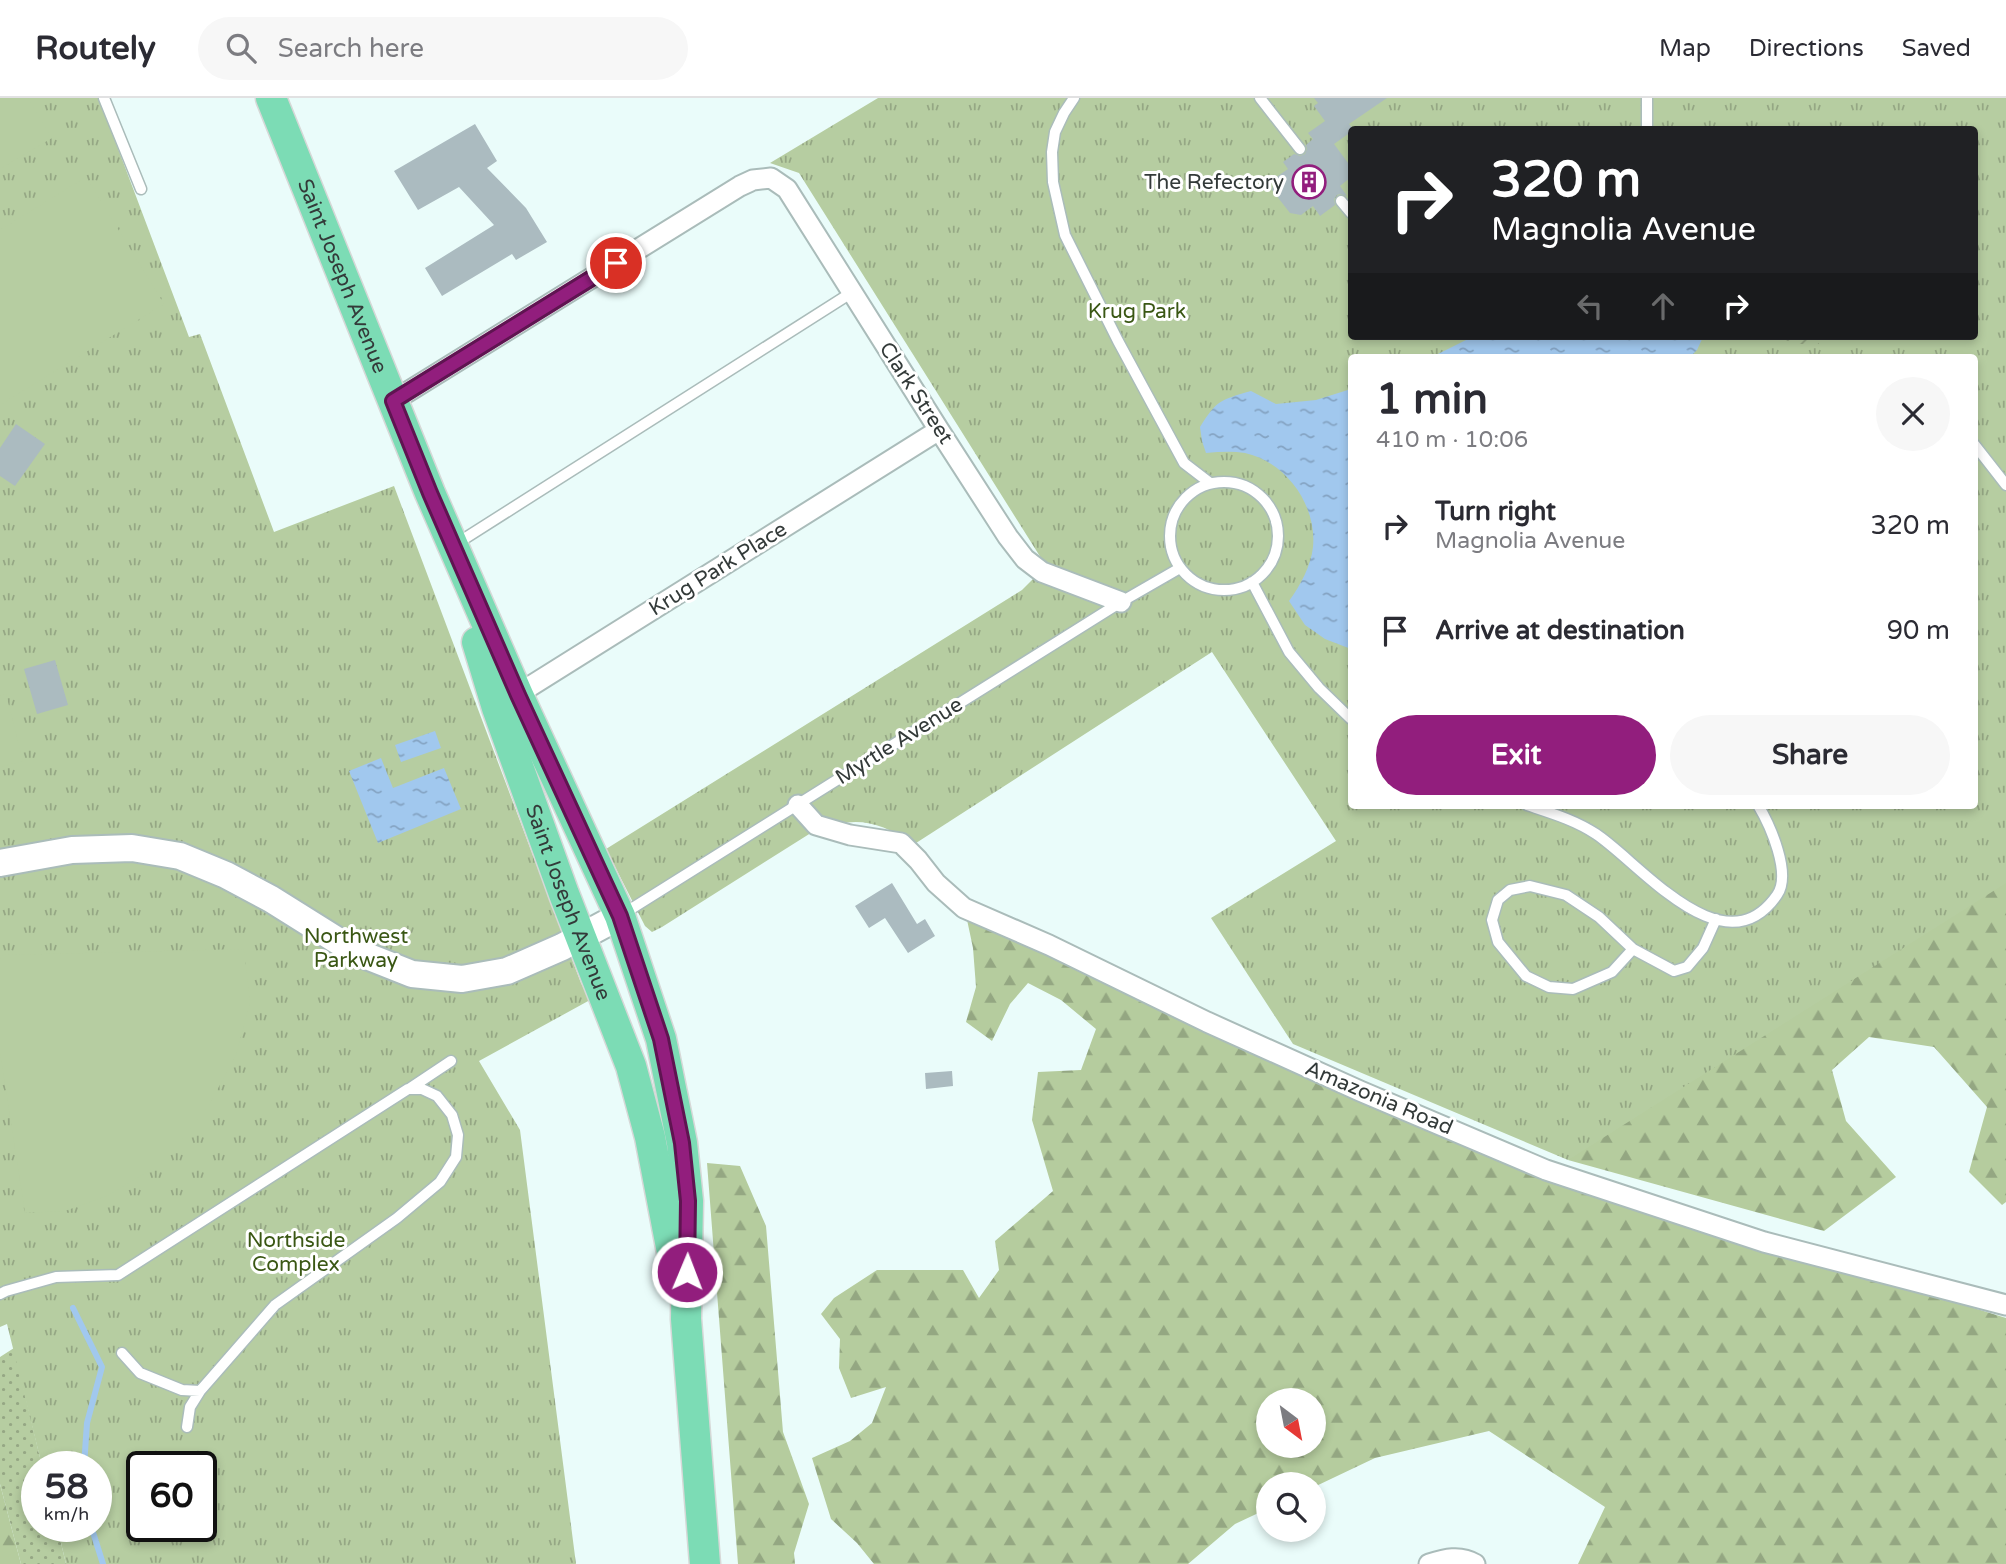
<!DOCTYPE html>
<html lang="en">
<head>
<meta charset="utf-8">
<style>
	:root { --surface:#fff; --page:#f7f7f7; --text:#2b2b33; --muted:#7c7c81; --line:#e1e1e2; --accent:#921e7d }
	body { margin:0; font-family:"Varela Round",sans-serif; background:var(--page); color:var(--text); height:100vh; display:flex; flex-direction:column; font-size:26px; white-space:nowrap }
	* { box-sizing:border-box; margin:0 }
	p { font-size:23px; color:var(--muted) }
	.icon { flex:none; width:38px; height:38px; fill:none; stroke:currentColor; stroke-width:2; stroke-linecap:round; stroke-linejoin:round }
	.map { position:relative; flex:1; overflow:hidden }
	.side { position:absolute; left:1348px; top:256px; width:630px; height:455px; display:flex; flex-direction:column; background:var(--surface); border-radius:7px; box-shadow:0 4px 10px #0003 }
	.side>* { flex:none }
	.top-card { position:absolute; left:1348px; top:28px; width:630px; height:214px; border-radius:7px; box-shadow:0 4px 10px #0003; background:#202124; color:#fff; overflow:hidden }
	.needle { width:46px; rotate:148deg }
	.tools { position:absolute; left:1256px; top:1290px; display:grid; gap:14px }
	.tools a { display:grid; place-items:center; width:70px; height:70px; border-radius:50%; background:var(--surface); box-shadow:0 4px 10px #0003; font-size:35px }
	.speed { position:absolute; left:21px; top:1353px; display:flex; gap:14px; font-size:35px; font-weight:700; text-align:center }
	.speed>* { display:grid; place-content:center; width:91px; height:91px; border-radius:50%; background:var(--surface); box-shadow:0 4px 10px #0003; line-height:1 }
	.speed small { font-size:18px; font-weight:400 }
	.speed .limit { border:4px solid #111; border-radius:10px; background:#fff; color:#111 }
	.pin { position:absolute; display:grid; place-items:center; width:60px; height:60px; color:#fff; margin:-30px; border:4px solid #fff; border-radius:50%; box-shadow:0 2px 7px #0007 }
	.me { position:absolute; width:77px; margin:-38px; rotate:1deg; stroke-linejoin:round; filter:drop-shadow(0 0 5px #0008) }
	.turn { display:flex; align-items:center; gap:24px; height:147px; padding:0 28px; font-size:32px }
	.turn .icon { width:91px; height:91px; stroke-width:2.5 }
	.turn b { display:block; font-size:49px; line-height:60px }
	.lanes { display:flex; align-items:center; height:66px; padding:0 28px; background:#0003; justify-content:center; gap:35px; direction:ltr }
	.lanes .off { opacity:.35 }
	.round { display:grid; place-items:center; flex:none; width:74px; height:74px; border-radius:37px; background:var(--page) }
	.overview { display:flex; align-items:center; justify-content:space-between; height:119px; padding:0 28px }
	h1 { font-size:42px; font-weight:800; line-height:52px }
	.button { display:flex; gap:14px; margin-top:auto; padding:14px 28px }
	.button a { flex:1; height:80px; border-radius:42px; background:var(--accent); color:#fff; font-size:28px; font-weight:800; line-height:80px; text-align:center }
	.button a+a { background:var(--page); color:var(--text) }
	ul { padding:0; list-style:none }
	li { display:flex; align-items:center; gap:21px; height:105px; padding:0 28px }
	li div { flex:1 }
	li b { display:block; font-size:26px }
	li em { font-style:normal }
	header { display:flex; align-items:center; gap:42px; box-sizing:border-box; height:98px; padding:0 35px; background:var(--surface); border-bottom:2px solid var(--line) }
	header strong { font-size:33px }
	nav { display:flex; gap:38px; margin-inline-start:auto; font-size:24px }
	.search { width:490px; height:63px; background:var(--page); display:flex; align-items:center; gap:18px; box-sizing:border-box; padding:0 24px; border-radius:38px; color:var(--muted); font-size:26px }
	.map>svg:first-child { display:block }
	.grass { fill:url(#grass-dots) }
	.forest { fill:url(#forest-firs); fill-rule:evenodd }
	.park { fill:url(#park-tufts); fill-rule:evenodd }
	.garden { fill:url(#garden-furrows) }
	.pitch { fill:#b6cda1 }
	.water { fill:url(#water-ripples) }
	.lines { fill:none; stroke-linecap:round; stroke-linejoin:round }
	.stream { stroke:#a1c8ee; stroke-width:6 }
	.building { fill:#abbbc0 }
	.lane-casing { stroke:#aabcba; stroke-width:13 }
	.street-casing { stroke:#aabcba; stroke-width:23 }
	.secondary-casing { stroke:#aabcba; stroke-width:30 }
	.primary-casing { stroke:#d6d8d7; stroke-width:33 }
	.lane { stroke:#fff; stroke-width:10 }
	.street { stroke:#fff; stroke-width:19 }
	.secondary { stroke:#fff; stroke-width:26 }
	.primary { stroke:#7cdcb5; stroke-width:30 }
	.route-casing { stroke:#5f1451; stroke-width:18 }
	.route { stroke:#921e7d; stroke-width:12 }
	.labels { text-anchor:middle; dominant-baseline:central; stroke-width:6; stroke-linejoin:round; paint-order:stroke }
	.poi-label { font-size:21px; fill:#333a39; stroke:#fff; text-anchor:end }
	.street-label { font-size:21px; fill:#333a39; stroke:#fff }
	.park-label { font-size:21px; fill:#3a5714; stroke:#fff }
</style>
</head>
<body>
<header>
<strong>Routely</strong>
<div class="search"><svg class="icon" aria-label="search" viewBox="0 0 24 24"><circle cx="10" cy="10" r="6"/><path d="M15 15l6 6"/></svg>Search here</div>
<nav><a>Map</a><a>Directions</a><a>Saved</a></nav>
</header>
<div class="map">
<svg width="2006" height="1466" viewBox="0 0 2006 1466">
	<defs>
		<pattern id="grass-dots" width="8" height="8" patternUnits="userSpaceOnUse" patternTransform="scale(1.75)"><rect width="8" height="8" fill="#b6cda1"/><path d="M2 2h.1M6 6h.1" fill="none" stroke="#95a784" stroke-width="1.8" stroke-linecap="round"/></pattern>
		<pattern id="forest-firs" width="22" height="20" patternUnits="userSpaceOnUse" patternTransform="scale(1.75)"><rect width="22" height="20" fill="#b5cc9e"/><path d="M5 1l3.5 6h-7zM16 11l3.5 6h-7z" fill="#94a782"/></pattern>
		<pattern id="park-tufts" width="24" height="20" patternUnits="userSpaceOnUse" patternTransform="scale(1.75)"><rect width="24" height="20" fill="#b6cda1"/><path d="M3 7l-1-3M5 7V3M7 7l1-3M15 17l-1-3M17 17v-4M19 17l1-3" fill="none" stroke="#95a784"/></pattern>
		<pattern id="garden-furrows" width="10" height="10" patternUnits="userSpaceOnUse" patternTransform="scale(1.75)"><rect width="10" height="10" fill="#b6cda1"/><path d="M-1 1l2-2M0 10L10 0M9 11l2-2" fill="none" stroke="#95a784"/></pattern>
		<pattern id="water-ripples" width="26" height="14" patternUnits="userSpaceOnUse" patternTransform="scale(1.75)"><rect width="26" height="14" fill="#a1c8ee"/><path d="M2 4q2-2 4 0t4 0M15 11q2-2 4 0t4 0" fill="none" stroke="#84a3c2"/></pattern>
	</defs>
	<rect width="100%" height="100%" fill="#eafcfa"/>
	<!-- grass -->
	<path class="grass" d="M14 1250 42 1368H37V1428H57L66 1466H21L0 1386V1259Z"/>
	<!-- forest -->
	<path class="forest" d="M2006 425V1104L2002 1107 1969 1074 1987 1009 1934 949 1869 939 1832 972 1846 1023 1896 1079 1824 1133 1568 1062 1643 965 1974 707Z
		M966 817 1553 1079 2006 1220V1466H1578L1605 1409 1489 1333 1375 1360 1314 1389V1386H1269V1410L1235 1426 1188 1466H874L857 1445 831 1421 812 1360 850 1343 872 1325 886 1289 851 1300 839 1270 840 1241 821 1216 834 1200 877 1172H963L979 1200 999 1172 995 1143 1053 1093 1032 1022 1038 974 1081 972 1096 931 1061 902 1028 885 1010 906 992 943 966 924 976 889 973 850ZM1269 1302H1314V1348H1269Z
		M707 1065 740 1068 766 1128 783 1334 809 1406 794 1455 795 1466H738Z
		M0 1386 21 1466H0Z"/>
	<!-- park -->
	<path class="park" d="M0 0H99L189 239 200 236 274 434 394 388 581 885 590 902 479 963 520 1032 576 1466H66L57 1428H96V1368H42L7 1226 0 1229ZM142 1368H201V1428H142Z
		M878 0H2006V785L1568 1062 1293 946 1211 820 1336 743 1212 554 913 747C878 721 854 718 814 733L662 829 652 834 645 828 606 751 1022 492 1046 468 799 75 770 65ZM1351 32H1974V238H1351ZM1351 259H1974V707H1351Z"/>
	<!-- garden -->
	<path class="garden" d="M1776 238H1817L1819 246H1795Z"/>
	<!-- pitch -->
	<path class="pitch" d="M0 0H28L52 40 0 71Z
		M86 79 164 206 0 307V132Z
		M6 596 23 663 0 669V598Z
		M244 851 250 905 236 957 209 1007 179 1045 154 1070 109 1097 65 1113 25 1115 0 955V861L3 857Z"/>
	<!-- water -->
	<path class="water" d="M1474 238H1702L1703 239 1697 252 1690 259H1432Z
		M1351 291V551L1325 541 1305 527 1289 503C1300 488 1311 468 1313 449 1317 407 1286 364 1245 355 1232 353 1219 354 1206 355L1202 343 1200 329C1217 302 1220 302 1251 293L1276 306 1316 302Z
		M435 633 441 650 401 664 395 647Z
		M381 660 393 690 444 670 461 711 378 745 349 673Z"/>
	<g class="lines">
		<!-- stream -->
		<path class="stream" d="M73 1210 102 1269 87 1325 84 1368
			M91 1428 103 1466"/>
	</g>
	<!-- building -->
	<path class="building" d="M1314 0H1387L1349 26 1354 32H1351V34L1334 46 1351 69V79L1340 88 1347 98 1340 96 1337 97 1334 101 1335 107 1320 118 1313 108 1301 117 1290 115 1272 92 1275 80 1288 71 1283 64 1294 56 1300 58 1305 56 1307 51 1306 47 1313 41 1308 35 1325 23 1314 8 1318 5Z
		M475 26 497 63 487 70 526 110 547 144 516 162 512 156 442 198 425 170 494 127 459 89 418 112 394 73Z
		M16 326 45 346 15 388 0 378V350Z
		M55 562 68 607 37 616 24 571Z
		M892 785 917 826 925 821 935 838 908 855 885 820 869 830 855 808Z
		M952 973 953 988 926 991 925 975Z"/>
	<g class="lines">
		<defs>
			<path id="lane" d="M104 0 141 91
				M1074 0 1064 15 1055 34 1052 54 1053 84 1065 137 1118 243 1184 365 1210 385
				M1260 0 1300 51
				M1647 32V0
				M1341 103 1351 115
				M1974 346 2006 387
				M1170 438a54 54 0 1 1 108 0a54 54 0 1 1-108 0Z
				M456 446 851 195
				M1252 484 1289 554 1319 590 1351 621
				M1527 707C1551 715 1575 722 1596 736 1641 766 1724 873 1777 797 1792 776 1770 727 1758 707
				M623 816 1121 504 1180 470
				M1633 851 1612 874 1573 891 1549 889 1526 878 1498 844 1492 822 1498 802 1510 792 1530 788 1566 797 1599 819 1633 851 1674 873 1687 869 1703 850 1716 821
				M409 991 451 963
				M0 1196 6 1193 56 1179 118 1177 408 991H422L437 998 452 1017 458 1037 456 1059 440 1084 397 1120 275 1207 200 1293 182 1292 140 1275 122 1255
				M187 1329 190 1309 200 1293"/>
			<path id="street" d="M393 303 740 88 753 82 771 80 787 91 939 332 1008 439 1025 461 1042 474 1121 504
				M510 601 939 332
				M798 707 816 727 850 737 901 745 918 762 936 785 964 810 1049 847 1207 924 1360 993 1546 1072 1764 1144 2006 1207
				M1429 1466C1445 1461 1460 1457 1475 1466"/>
			<path id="secondary" d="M0 765 72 752 132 750 180 758 226 777 271 801 354 853 412 876 462 881 507 873 562 849 620 818"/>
			<g id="primary">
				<path id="s1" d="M271 0 430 395 518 597 620 818 661 941 682 1045 688 1103 686 1221 705 1466"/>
				<path id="s2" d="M477 544 497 610 564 796 631 968 650 1039 674 1165"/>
			</g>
		</defs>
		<!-- lane casing -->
		<use href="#lane" class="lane-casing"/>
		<!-- street casing -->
		<use href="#street" class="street-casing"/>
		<!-- secondary casing -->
		<use href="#secondary" class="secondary-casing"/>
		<!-- primary casing -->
		<use href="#primary" class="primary-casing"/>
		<!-- lane -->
		<use href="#lane" class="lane"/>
		<!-- street -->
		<use href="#street" class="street"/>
		<!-- secondary -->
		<use href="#secondary" class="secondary"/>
		<!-- primary -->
		<use href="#primary" class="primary"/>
	</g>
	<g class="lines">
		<defs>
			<path id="route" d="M616 165 393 303 430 395 518 597 620 818 661 941 682 1045 688 1103 687 1174"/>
		</defs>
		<!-- route casing -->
		<use href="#route" class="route-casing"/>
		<!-- route -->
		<use href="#route" class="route"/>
	</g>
	<!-- icons -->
	<defs>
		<symbol id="building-ring" viewBox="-11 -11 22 22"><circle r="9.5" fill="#fff" stroke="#921e7d" stroke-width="1.5"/><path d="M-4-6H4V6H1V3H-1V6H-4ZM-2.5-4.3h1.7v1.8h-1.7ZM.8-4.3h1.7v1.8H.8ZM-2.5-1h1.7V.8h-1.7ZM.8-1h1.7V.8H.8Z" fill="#921e7d"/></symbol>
	</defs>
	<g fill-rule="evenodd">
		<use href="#building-ring" x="1290" y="65" width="38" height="38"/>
	</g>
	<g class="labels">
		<!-- poi labels -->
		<g class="poi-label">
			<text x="1284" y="84">The Refectory</text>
		</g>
		<!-- street labels -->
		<g class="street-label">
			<text stroke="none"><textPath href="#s1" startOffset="192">Saint Joseph Avenue</textPath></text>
			<text transform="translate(916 295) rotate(57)">Clark Street</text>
			<text transform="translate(718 471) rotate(-32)">Krug Park Place</text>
			<text transform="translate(899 643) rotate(-32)">Myrtle Avenue</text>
			<text stroke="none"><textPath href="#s2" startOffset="276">Saint Joseph Avenue</textPath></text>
			<text transform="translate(1379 1000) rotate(23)">Amazonia Road</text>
		</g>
		<!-- park labels -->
		<g class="park-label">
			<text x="1137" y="213">Krug Park</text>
			<text x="356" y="838">Northwest<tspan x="356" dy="24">Parkway</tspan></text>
			<text x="296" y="1142">Northside<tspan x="296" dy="24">Complex</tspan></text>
		</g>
	</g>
</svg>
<div class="tools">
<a><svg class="needle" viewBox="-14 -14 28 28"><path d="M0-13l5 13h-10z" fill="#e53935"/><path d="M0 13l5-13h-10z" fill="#7c7c81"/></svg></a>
<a><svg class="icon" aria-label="search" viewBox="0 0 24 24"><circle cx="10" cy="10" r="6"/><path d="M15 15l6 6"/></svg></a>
</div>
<div class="speed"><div>58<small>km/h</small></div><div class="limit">60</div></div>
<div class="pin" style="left:616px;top:165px;background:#d93025"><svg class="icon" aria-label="arrive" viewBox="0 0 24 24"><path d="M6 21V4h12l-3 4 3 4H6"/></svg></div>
<svg class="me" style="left:687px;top:1174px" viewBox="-20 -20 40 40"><circle r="17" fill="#921e7d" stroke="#fff" stroke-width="3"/><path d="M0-11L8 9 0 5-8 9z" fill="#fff"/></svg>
<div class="top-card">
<div class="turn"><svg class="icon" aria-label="right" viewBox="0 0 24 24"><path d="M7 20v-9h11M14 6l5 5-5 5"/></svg><div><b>320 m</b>Magnolia Avenue</div></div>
<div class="lanes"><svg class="icon off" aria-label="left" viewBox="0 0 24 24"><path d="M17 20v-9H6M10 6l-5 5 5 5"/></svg><svg class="icon off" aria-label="ahead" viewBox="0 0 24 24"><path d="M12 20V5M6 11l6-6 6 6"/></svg><svg class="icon" aria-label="right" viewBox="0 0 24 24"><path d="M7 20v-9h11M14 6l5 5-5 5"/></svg></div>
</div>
<section class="side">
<div class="overview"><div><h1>1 min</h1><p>410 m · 10:06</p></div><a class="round"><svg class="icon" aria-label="close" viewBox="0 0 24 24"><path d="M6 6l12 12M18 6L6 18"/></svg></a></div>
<ul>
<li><svg class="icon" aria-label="right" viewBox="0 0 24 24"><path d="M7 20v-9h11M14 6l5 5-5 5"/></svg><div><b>Turn right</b><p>Magnolia Avenue</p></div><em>320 m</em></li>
<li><svg class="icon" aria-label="arrive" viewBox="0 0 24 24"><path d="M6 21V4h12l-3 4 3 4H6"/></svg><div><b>Arrive at destination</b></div><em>90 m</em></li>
</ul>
<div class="button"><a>Exit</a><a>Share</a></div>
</section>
</div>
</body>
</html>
